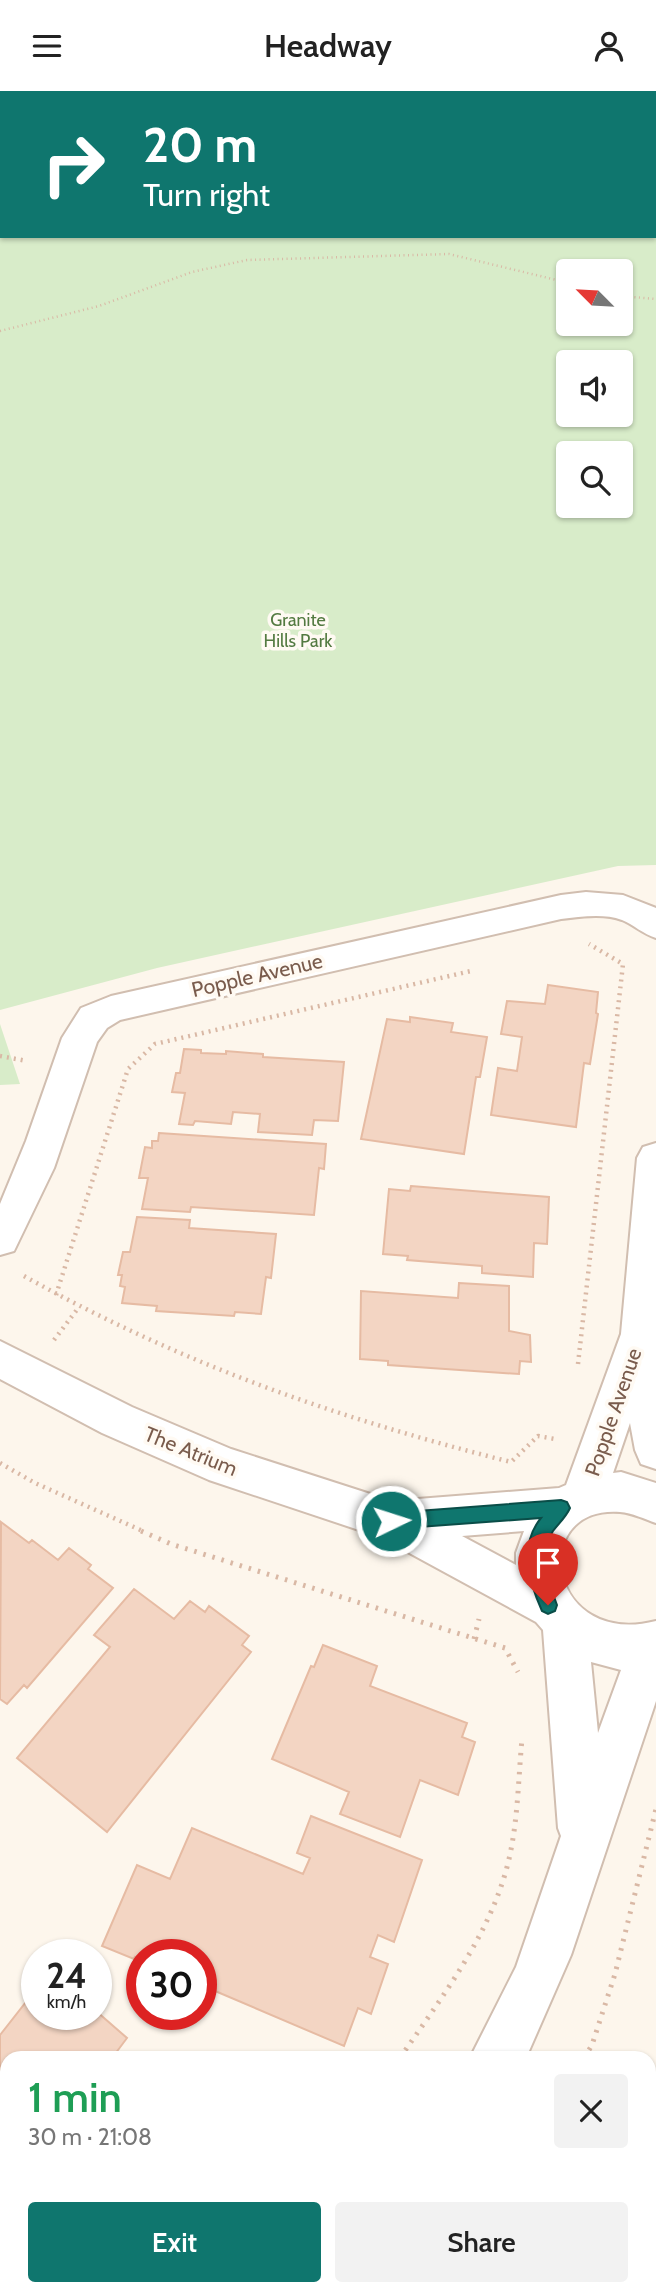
<!DOCTYPE html>
<html lang="en">
<head>
<meta charset="utf-8">
<style>
	:root { --surface:#fff; --page:#f2f2f2; --text:#222; --muted:#767676; --accent:#0f766e }
	body { margin:0; font-family:Cabin,sans-serif; background:var(--page); color:var(--text); height:100vh; display:flex; flex-direction:column; font-size:26px; white-space:nowrap }
	* { box-sizing:border-box; margin:0 }
	p { font-size:23px; color:var(--muted) }
	.icon { flex:none; width:38px; height:38px; fill:none; stroke:currentColor; stroke-width:2; stroke-linecap:round; stroke-linejoin:round }
	.map { position:relative; flex:1; overflow:hidden }
	.side { position:absolute; left:0px; top:1960px; width:656px; height:245px; display:flex; flex-direction:column; background:var(--surface); border-radius:21px 21px 0 0; box-shadow:0 2px 5px #0004 }
	.side>* { flex:none }
	.hud { position:absolute; left:0px; top:0px; width:656px; height:147px; box-shadow:0 2px 5px #0004; background:#0f766e; color:#fff; overflow:hidden }
	.needle { width:46px; rotate:294deg }
	.buttons { position:absolute; left:556px; top:168px; display:grid; gap:14px }
	.buttons a { display:grid; place-items:center; width:77px; height:77px; border-radius:7px; background:var(--surface); box-shadow:0 2px 5px #0004; font-size:35px }
	.speed { position:absolute; left:21px; top:1848px; display:flex; gap:14px; font-size:35px; font-weight:700; text-align:center }
	.speed>* { display:grid; place-content:center; width:91px; height:91px; border-radius:50%; background:var(--surface); box-shadow:0 2px 5px #0004; line-height:1 }
	.speed small { font-size:18px; font-weight:400 }
	.speed .limit { border:10px solid #d22; background:#fff; color:#111 }
	.pin { position:absolute; display:grid; place-items:center; width:60px; height:60px; color:#fff; margin:-72px -30px; border-radius:50% 50% 50% 0; rotate:-45deg; box-shadow:0 0 7px #0007 }
	.pin .icon { rotate:45deg }
	.me { position:absolute; width:77px; margin:-38px; rotate:86deg; stroke-linejoin:round; filter:drop-shadow(0 0 5px #0008) }
	.turn { display:flex; align-items:center; gap:24px; height:147px; padding:0 28px; font-size:32px }
	.turn .icon { width:91px; height:91px; stroke-width:2.5 }
	.turn b { display:block; font-size:49px; line-height:60px }
	.round { display:grid; place-items:center; flex:none; width:74px; height:74px; border-radius:7px; background:var(--page) }
	.head { display:flex; align-items:center; justify-content:space-between; height:119px; padding:0 28px }
	h1 { font-size:42px; font-weight:600; line-height:52px; color:#1e9e55 }
	.primary-button { display:flex; gap:14px; margin-top:auto; padding:14px 28px }
	.primary-button a { flex:1; height:80px; border-radius:7px; background:var(--accent); color:#fff; font-size:28px; font-weight:600; line-height:80px; text-align:center }
	.primary-button a+a { background:var(--page); color:var(--text) }
	header { display:flex; justify-content:space-between; align-items:center; height:91px; padding:0 28px; background:var(--surface); font-size:32px; font-weight:600 }
	.map>svg:first-child { display:block }
	.green { fill:#d8ecc9; fill-rule:evenodd }
	.building { fill:#f3d5c3; stroke:#e6bba3; stroke-width:2 }
	.lines { fill:none; stroke-linecap:round; stroke-linejoin:round }
	.minor-casing { stroke:#d1beb0; stroke-width:4 }
	.path-far2 { stroke:#d9b8a5; stroke-width:2.5; stroke-dasharray:1 3.5; stroke-linecap:butt }
	.path-far1 { stroke:#d9b8a5; stroke-width:4.5; stroke-dasharray:2 5; stroke-linecap:butt }
	.path { stroke:#d9b8a5; stroke-width:5; stroke-dasharray:2.5 7; stroke-linecap:butt }
	.minor { fill:#fff; fill-rule:evenodd }
	.route { fill:#0f766e; stroke:#0a4d48; stroke-width:2 }
	.labels { text-anchor:middle; dominant-baseline:central; stroke-width:7; stroke-linejoin:round; paint-order:stroke }
	.far-park-label { font-size:18px; fill:#537a41; stroke:#fffaf3 }
	.street-label { font-size:21px; fill:#7a5c4d; stroke:#fffaf3 }
</style>
</head>
<body>
<header><svg class="icon" aria-label="menu" viewBox="0 0 24 24"><path d="M4 6h16M4 12h16M4 18h16"/></svg>Headway<svg class="icon" aria-label="person" viewBox="0 0 24 24"><circle cx="12" cy="8" r="4"/><path d="M4 21q1-7 8-7t8 7"/></svg></header>
<div class="map">
<svg width="656" height="2205" viewBox="0 0 656 2205">
	<rect width="100%" height="100%" fill="#fdf6ec"/>
	<!-- green -->
	<path class="green" d="M0 0H656V774L618 775 157 877 0 919ZM2 2H654V145H2ZM569 180H621V233H569ZM569 271H621V324H569ZM569 362H621V415H569Z
		M0 933 20 993 0 994Z"/>
	<!-- building -->
	<path class="building" d="M548 894 598 901 596 922 598 923 590 973 584 972 576 1036 491 1024 498 977 517 980 522 946 501 943 507 910 545 913Z
		M410 926 453 932 451 941 487 946 480 986H476L464 1063 361 1048 387 928 410 931Z
		M184 958 201 959V962L226 963V960L263 963V966L344 971 338 1030 314 1029 312 1044 258 1041 260 1023 233 1021 231 1033 195 1030 193 1034 179 1033 185 1002 172 1001 176 982H180Z
		M159 1042 326 1053 324 1078 319 1077 314 1124 191 1116 190 1121 142 1118 148 1087H139L145 1056 152 1057V1050H158Z
		M411 1095 549 1106 547 1153 534 1152 533 1186 482 1182V1175L407 1169 408 1165 383 1163 389 1098 410 1100Z
		M137 1126 190 1129 189 1137 276 1143 271 1187 266 1186 261 1223 235 1221 234 1225 156 1220 157 1215 122 1212 125 1196 120 1195 122 1184H118L123 1161H130Z
		M459 1192 509 1195V1240L530 1244 531 1271 520 1270 519 1283 388 1274V1270L360 1268 361 1200 458 1207Z
		M1 1431 29 1452 32 1449 58 1469 69 1457 91 1474 88 1478 113 1497 27 1597 24 1594 7 1613 0 1608Z
		M134 1498 174 1528 190 1510 205 1521 209 1515 249 1545 242 1554 251 1561 107 1741 17 1667 110 1556 94 1544Z
		M323 1554 377 1575 370 1595 467 1632 462 1646 475 1651 458 1704 420 1689 400 1746 340 1723 349 1701 272 1668 311 1575 314 1576Z
		M311 1725 422 1769 394 1851 378 1844 370 1866 388 1873 371 1923 358 1917 344 1955 201 1894V1864H142V1868L135 1866 134 1868 102 1855 137 1774 170 1788 192 1737 303 1783 310 1767 297 1762Z
		M37 1897V1923H96V1920L127 1947 112 1967H7V2108L0 2118V1944Z
		M649 2100 656 2103V2205H569L571 2198H649Z
		M76 2198H183L178 2205H83Z"/>
	<g class="lines">
		<defs>
			<path id="minor" d="M586 801 623 804 656 817V847C643 843 634 834 622 829 603 822 580 826 561 828L120 929 107 937 97 951 54 1077 14 1160 0 1164V1113L26 1050 62 947 81 917 111 905 561 804Z
				M656 1052V1378L641 1373 635 1359 630 1332 613 1382 621 1381 656 1392V1432C645 1428 632 1422 620 1421 527 1414 547 1558 656 1530V1610L571 1864 529 1960 525 1967H470L516 1876 561 1745 558 1737 543 1539 536 1531 380 1446 209 1389 102 1342 0 1288V1250L132 1316 231 1358 392 1410 559 1397 566 1394 621 1243 637 1067 643 1056ZM524 1440 516 1462V1474L462 1445ZM591 1571 621 1579 598 1642Z
				M318 2198H376L373 2205H315Z"/>
		</defs>
		<!-- minor casing -->
		<use href="#minor" class="minor-casing"/>
		<!-- path-far2 -->
		<path class="path-far2" d="M621 205 656 208
			M0 240 99 215 192 181 247 169 449 163 569 192"/>
		<!-- path-far1 -->
		<path class="path-far1" d="M0 965 27 970
			M24 1185C182 1273 336 1327 511 1371L538 1345 555 1348
			M56 1204 128 978 155 953 471 880
			M54 1249 79 1216
			M578 1273 623 873 589 853
			M0 1372 35 1392 145 1441"/>
		<!-- path -->
		<path class="path" d="M141 1440 171 1453 505 1557 518 1581
			M474 1548 479 1528
			M400 1967C441 1907 488 1847 507 1776 518 1735 518 1690 522 1648
			M584 1967 592 1954 615 1883 656 1718
			M239 2205 244 2198
			M438 2205 442 2198"/>
		<!-- minor -->
		<use href="#minor" class="minor"/>
	</g>
	<!-- route -->
	<path class="route" d="M561 1409 567 1411 570 1417C566 1426 559 1432 553 1440 538 1463 548 1491 557 1514L555 1520 548 1523 542 1520C529 1491 518 1455 541 1427L391 1438 385 1436 382 1430 385 1424 391 1422Z"/>
	<g class="labels">
		<!-- far-park labels -->
		<g class="far-park-label">
			<text x="298" y="529">Granite<tspan x="298" dy="21">Hills Park</tspan></text>
		</g>
		<!-- street labels -->
		<g class="street-label">
			<text transform="translate(257 884) rotate(-13)">Popple Avenue</text>
			<text transform="translate(613 1321) rotate(-71)">Popple Avenue</text>
			<text transform="translate(191 1360) rotate(22)">The Atrium</text>
		</g>
	</g>
</svg>
<div class="buttons">
<a><svg class="needle" viewBox="-14 -14 28 28"><path d="M0-13l5 13h-10z" fill="#e53935"/><path d="M0 13l5-13h-10z" fill="#767676"/></svg></a>
<a><svg class="icon" aria-label="sound" viewBox="0 0 24 24"><path d="M4 9h4l5-4v14l-5-4H4zM17 9q2 3 0 6"/></svg></a>
<a><svg class="icon" aria-label="search" viewBox="0 0 24 24"><circle cx="10" cy="10" r="6"/><path d="M15 15l6 6"/></svg></a>
</div>
<div class="speed"><div>24<small>km/h</small></div><div class="limit">30</div></div>
<div class="pin" style="left:548px;top:1514px;background:#d93025"><svg class="icon" aria-label="arrive" viewBox="0 0 24 24"><path d="M6 21V4h12l-3 4 3 4H6"/></svg></div>
<svg class="me" style="left:391px;top:1430px" viewBox="-20 -20 40 40"><circle r="17" fill="#0f766e" stroke="#fff" stroke-width="3"/><path d="M0-11L8 9 0 5-8 9z" fill="#fff"/></svg>
<div class="hud">
<div class="turn"><svg class="icon" aria-label="right" viewBox="0 0 24 24"><path d="M7 20v-9h11M14 6l5 5-5 5"/></svg><div><b>20 m</b>Turn right</div></div>
</div>
<section class="side">
<div class="head"><div><h1>1 min</h1><p>30 m · 21:08</p></div><a class="round"><svg class="icon" aria-label="close" viewBox="0 0 24 24"><path d="M6 6l12 12M18 6L6 18"/></svg></a></div>
<div class="primary-button"><a>Exit</a><a>Share</a></div>
</section>
</div>
</body>
</html>
